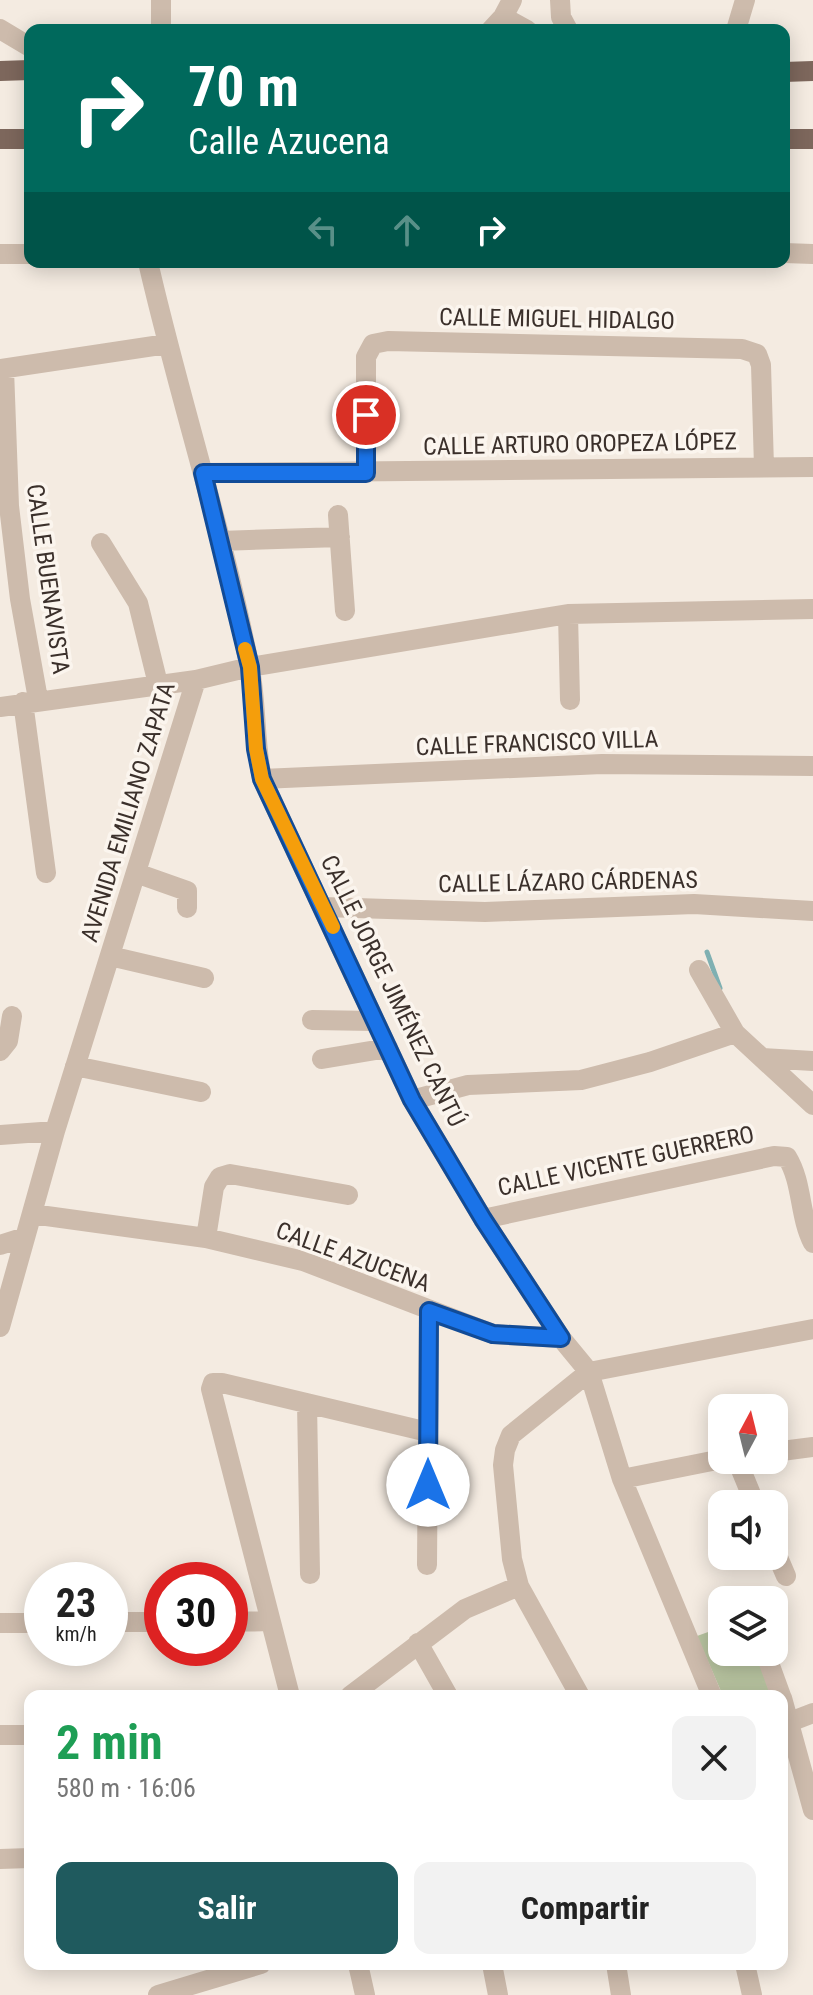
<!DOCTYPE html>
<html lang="es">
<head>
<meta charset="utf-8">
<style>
	:root { --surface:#fff; --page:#f2f2f2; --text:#222; --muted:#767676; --accent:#1f5a5e }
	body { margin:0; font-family:"Roboto Condensed",sans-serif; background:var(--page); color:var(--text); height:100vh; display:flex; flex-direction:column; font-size:30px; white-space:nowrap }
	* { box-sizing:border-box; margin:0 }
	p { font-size:26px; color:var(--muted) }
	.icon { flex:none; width:44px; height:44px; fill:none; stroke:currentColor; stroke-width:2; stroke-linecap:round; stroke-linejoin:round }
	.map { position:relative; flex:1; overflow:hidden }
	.sheet { position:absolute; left:24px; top:1690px; width:764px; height:280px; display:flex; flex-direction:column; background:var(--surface); border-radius:16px; box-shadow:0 4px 20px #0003 }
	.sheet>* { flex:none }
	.hud { position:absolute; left:24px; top:24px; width:766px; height:244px; border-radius:16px; box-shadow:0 4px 20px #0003; background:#00695c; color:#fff; overflow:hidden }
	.needle { width:52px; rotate:7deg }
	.buttons { position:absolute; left:708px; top:1394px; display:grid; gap:16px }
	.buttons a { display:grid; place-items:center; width:80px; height:80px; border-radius:16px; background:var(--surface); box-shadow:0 4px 20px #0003; font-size:40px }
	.speed { position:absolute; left:24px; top:1562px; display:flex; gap:16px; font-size:40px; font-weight:700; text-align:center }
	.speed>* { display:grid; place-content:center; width:104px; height:104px; border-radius:50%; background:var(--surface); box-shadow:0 4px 20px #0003; line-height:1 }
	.speed small { font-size:20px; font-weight:400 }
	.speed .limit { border:12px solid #d22; background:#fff; color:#111 }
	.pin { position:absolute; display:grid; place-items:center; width:68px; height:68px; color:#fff; margin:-34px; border:4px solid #fff; border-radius:50%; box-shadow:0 2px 8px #0007 }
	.me { position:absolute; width:88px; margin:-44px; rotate:0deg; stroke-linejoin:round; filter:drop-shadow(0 0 6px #0008) }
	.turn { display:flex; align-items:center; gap:28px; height:168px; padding:0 32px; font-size:36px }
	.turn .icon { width:104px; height:104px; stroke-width:2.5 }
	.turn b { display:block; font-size:56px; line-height:68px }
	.lanes { display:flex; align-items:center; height:76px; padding:0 32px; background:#0003; justify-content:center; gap:40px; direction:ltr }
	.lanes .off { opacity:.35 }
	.round { display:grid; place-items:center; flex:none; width:84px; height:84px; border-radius:16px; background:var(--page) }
	.overview { display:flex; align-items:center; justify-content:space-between; height:136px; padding:0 32px }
	h1 { font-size:48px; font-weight:700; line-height:60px; color:#1e9e55 }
	.action { display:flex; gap:16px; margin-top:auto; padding:16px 32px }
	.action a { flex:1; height:92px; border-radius:16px; background:var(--accent); color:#fff; font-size:32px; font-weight:700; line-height:92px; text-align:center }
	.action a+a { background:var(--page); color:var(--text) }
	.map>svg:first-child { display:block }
	.green { fill:#b8c4a0 }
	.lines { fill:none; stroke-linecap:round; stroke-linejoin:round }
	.stream { stroke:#7fb0b2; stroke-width:5 }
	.minor { stroke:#cdbbac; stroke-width:20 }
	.major { stroke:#7d675c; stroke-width:20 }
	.route-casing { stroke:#114b97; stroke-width:20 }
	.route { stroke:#1a73e8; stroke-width:14 }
	.slow { stroke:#f59e0b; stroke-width:14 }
	.labels { text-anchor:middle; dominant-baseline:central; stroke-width:7; stroke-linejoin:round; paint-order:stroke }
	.street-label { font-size:24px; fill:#3b302b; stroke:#fbf5ee }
</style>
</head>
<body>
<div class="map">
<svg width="813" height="1995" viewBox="0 0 813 1995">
	<rect width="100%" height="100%" fill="#f4ebe1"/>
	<!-- green -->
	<path class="green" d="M722 1627V1652H760L774 1696H723L697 1636Z"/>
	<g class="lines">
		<!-- stream -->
		<path class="stream" d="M707 952 720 988"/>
		<!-- minor -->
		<path class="minor" d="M560 0 561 17 568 30
			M503 17 527 30
			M0 29 30 47
			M161 30V0
			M491 30 503 17 512 0
			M736 30 745 0
			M784 253 813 254
			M0 254H30
			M148 262C179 397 222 528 249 664 257 702 254 741 262 779L412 1100 483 1219 561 1338 589 1372 622 1479 712 1696
			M0 369 167 344
			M4 369 9 506 20 599 38 699
			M203 473 813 467
			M366 473V357L373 344 388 341 742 349 757 354 761 365 764 467
			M338 515 345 611
			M220 541 340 537
			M101 543 138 603 158 684
			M568 614 570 700
			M23 702 46 873
			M0 707 196 680 250 667 568 614 813 609
			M262 779 602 764 813 766
			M136 873 187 891V908
			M323 907 485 912 694 904 813 911
			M110 956 204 978
			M699 970 735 1033 813 1105
			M312 1020 375 1021
			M0 1051 8 1041 12 1016
			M762 1058 813 1061
			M322 1059 388 1048
			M75 1066 201 1092
			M412 1100 468 1085 581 1080 650 1062 735 1033
			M0 1135 55 1131
			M32 1214 206 1238 303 1261 493 1334 561 1338
			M483 1219 774 1156 787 1157C803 1183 799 1216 813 1243
			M206 1238 214 1187 220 1177 230 1174 348 1195
			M0 1245 25 1237
			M0 1327 55 1131 196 680
			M307 1403 310 1574
			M774 1452 813 1447
			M737 1460 755 1504
			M622 1479 722 1459
			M774 1548 786 1576
			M427 1565 429 1311
			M110 1622H162
			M230 1622 270 1621
			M0 1623H42
			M418 1643 448 1696
			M765 1652 781 1696
			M290 1696 211 1389 213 1383H222L428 1432
			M350 1696 465 1609 519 1586
			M580 1696 519 1586 512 1559 503 1465 505 1450 511 1435 589 1372 813 1329
			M782 1698 813 1810
			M782 1725 813 1713
			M0 1735H30
			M0 1859 30 1858
			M358 1964 365 1995
			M492 1964 498 1995
			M616 1964 621 1995
			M745 1964 752 1995
			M158 1995 261 1964"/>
		<!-- major -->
		<path class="major" d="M0 71 30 70
			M784 72 813 71
			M0 139H30
			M784 139H813"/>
	</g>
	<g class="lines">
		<defs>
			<path id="route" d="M366 415V473H203L250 667 256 749 262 779 412 1100 483 1219 561 1338 493 1334 429 1311 428 1485"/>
		</defs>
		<!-- route casing -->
		<use href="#route" class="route-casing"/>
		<!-- route -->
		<use href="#route" class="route"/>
		<!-- slow -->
		<path class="slow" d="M245 649 250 667 256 749 262 779 333 927"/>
	</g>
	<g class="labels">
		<!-- street labels -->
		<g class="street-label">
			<text transform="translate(557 319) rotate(1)">CALLE MIGUEL HIDALGO</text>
			<text transform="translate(580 444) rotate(-1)">CALLE ARTURO OROPEZA LÓPEZ</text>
			<text transform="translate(48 579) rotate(82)">CALLE BUENAVISTA</text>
			<text transform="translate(537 743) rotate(-2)">CALLE FRANCISCO VILLA</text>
			<text transform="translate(128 812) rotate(-73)">AVENIDA EMILIANO ZAPATA</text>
			<text transform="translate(568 882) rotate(-1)">CALLE LÁZARO CÁRDENAS</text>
			<text transform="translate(393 991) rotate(64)">CALLE JORGE JIMÉNEZ CANTÚ</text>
			<text transform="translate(626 1161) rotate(-12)">CALLE VICENTE GUERRERO</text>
			<text transform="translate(353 1257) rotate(20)">CALLE AZUCENA</text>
		</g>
	</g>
</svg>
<div class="buttons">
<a><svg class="needle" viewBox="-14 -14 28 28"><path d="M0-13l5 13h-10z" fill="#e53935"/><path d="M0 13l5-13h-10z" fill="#767676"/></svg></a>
<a><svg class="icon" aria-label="sound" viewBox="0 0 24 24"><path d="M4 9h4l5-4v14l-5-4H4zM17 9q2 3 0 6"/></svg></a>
<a><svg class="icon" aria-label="layers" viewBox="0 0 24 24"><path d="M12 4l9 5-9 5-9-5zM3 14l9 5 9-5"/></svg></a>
</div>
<div class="speed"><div>23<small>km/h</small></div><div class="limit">30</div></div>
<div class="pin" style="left:366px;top:415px;background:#d93025"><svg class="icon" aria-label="arrive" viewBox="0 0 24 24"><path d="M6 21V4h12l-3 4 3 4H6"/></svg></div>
<svg class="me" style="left:428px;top:1485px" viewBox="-20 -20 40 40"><circle r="19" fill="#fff"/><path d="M0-13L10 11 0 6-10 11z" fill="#1a73e8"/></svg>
<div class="hud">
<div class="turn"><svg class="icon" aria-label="right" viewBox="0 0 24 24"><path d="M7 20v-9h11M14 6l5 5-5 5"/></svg><div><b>70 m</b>Calle Azucena</div></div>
<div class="lanes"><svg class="icon off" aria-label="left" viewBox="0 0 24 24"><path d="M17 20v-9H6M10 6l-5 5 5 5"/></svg><svg class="icon off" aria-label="ahead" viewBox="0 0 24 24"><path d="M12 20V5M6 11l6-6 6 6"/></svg><svg class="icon" aria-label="right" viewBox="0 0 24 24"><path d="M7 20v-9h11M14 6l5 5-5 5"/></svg></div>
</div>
<section class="sheet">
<div class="overview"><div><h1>2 min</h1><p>580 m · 16:06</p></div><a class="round"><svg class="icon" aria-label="close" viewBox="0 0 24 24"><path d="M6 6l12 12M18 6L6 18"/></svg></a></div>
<div class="action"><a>Salir</a><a>Compartir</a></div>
</section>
</div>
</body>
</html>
